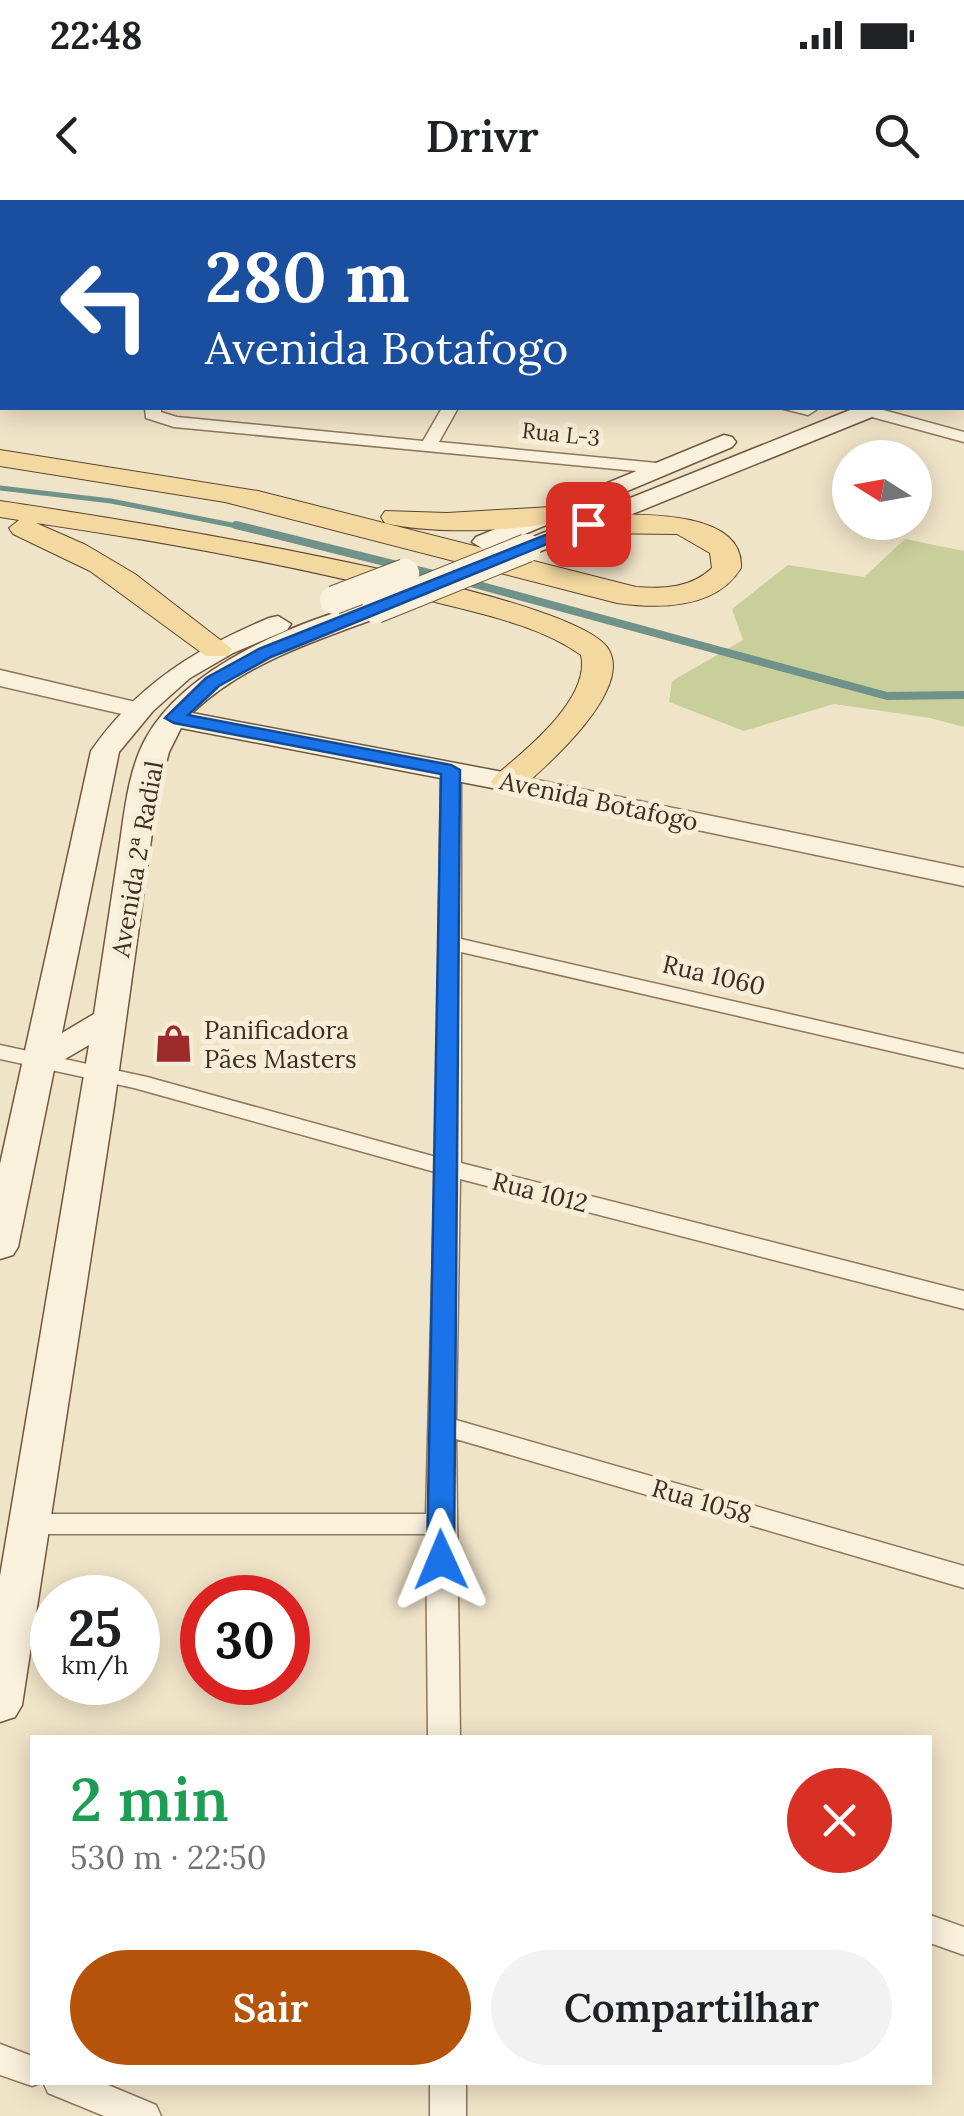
<!DOCTYPE html>
<html lang="pt">
<head>
<meta charset="utf-8">
<style>
	:root { --surface:#fff; --page:#f2f2f2; --text:#202124; --muted:#757577; --accent:#b45309 }
	body { margin:0; font-family:Lora,serif; background:var(--page); color:var(--text); height:100vh; display:flex; flex-direction:column; font-size:38px; white-space:nowrap }
	* { box-sizing:border-box; margin:0 }
	p { font-size:32px; color:var(--muted) }
	.icon { flex:none; width:55px; height:55px; fill:none; stroke:currentColor; stroke-width:2; stroke-linecap:round; stroke-linejoin:round }
	.map { position:relative; flex:1; overflow:hidden }
	.details { position:absolute; left:30px; top:1535px; width:902px; height:350px; display:flex; flex-direction:column; background:var(--surface); border-radius:0px; box-shadow:0 5px 25px #0003 }
	.details>* { flex:none }
	.top-card { position:absolute; left:0px; top:0px; width:965px; height:210px; box-shadow:0 5px 25px #0003; background:#1a4fa0; color:#fff; overflow:hidden }
	.needle { width:65px; rotate:281deg }
	.tools { position:absolute; left:832px; top:240px; display:grid; gap:20px }
	.tools a { display:grid; place-items:center; width:100px; height:100px; border-radius:50%; background:var(--surface); box-shadow:0 5px 25px #0003; font-size:50px }
	.speed { position:absolute; left:30px; top:1375px; display:flex; gap:20px; font-size:50px; font-weight:700; text-align:center }
	.speed>* { display:grid; place-content:center; width:130px; height:130px; border-radius:50%; background:var(--surface); box-shadow:0 5px 25px #0003; line-height:1 }
	.speed small { font-size:25px; font-weight:400 }
	.speed .limit { border:15px solid #d22; background:#fff; color:#111 }
	.pin { position:absolute; display:grid; place-items:center; width:85px; height:85px; color:#fff; margin:-42px; border-radius:20px; box-shadow:0 5px 15px #0006 }
	.me { position:absolute; width:110px; margin:-55px; rotate:359deg; stroke-linejoin:round; filter:drop-shadow(0 0 8px #0008) }
	.turn { display:flex; align-items:center; gap:35px; height:210px; padding:0 40px; font-size:45px }
	.turn .icon { width:130px; height:130px; stroke-width:2.5 }
	.turn b { display:block; font-size:70px; line-height:85px }
	.round { display:grid; place-items:center; flex:none; width:105px; height:105px; border-radius:52px; background:var(--page) }
	.headline { display:flex; align-items:center; justify-content:space-between; height:170px; padding:0 40px }
	h1 { font-size:60px; font-weight:600; line-height:75px; color:#1e9e55 }
	.cta { display:flex; gap:20px; margin-top:auto; padding:20px 40px }
	.cta a { flex:1; height:115px; border-radius:60px; background:var(--accent); color:#fff; font-size:40px; font-weight:600; line-height:115px; text-align:center }
	.cta a+a { background:var(--page); color:var(--text) }
	.status { display:flex; justify-content:space-between; align-items:center; height:70px; padding:0 50px; background:var(--surface); direction:ltr }
	.status svg { height:28px; fill:currentColor }
	header { display:flex; justify-content:space-between; align-items:center; height:130px; padding:0 40px; background:var(--surface); font-size:45px; font-weight:600 }
	.map>svg:first-child { display:block }
	.green { fill:#c9cf9b }
	.lines { fill:none; stroke-linecap:round; stroke-linejoin:round }
	.stream-far1 { stroke:#6f938a; stroke-width:5 }
	.stream { stroke:#6f938a; stroke-width:8 }
	.minor-casing { stroke:#8d765c; stroke-width:3 }
	.tertiary-casing { stroke:#8d765c; stroke-width:3 }
	.secondary-casing { stroke:#6f573f; stroke-width:3 }
	.primary-casing { stroke:#5b4430; stroke-width:2 }
	.minor { fill:#faf1dc; fill-rule:evenodd }
	.tertiary { fill:#faf1dc; fill-rule:evenodd }
	.secondary { fill:#faf1dc; fill-rule:evenodd }
	.primary { fill:#f3d9a0; fill-rule:evenodd }
	.secondary-bridge-casing { stroke:#6f573f; stroke-width:30; stroke-linecap:butt }
	.secondary-bridge { stroke:#faf1dc; stroke-width:28 }
	.route { fill:#1a73e8; stroke:#114b97; stroke-width:2.5 }
	.labels { text-anchor:middle; dominant-baseline:central; stroke-width:10; stroke-linejoin:round; paint-order:stroke }
	.far-street-label { font-size:22px; fill:#3d2e20; stroke:#f7eed8 }
	.street-label { font-size:25px; fill:#3d2e20; stroke:#f7eed8 }
	.poi-label { font-size:25px; fill:#3d2e20; stroke:#f7eed8; text-anchor:start }
</style>
</head>
<body>
<div class="status"><b>22:48</b><svg viewBox="0 0 49 12"><path d="M0 12V9h3v3zM5 12V6h3v6zM10 12V3h3v9zM15 12V0h3v12zM26 1h20v11H26zM47 4h2v5h-2z"/></svg></div>
<header><svg class="icon" aria-label="back" viewBox="0 0 24 24"><path d="M15 5l-7 7 7 7"/></svg>Drivr<svg class="icon" aria-label="search" viewBox="0 0 24 24"><circle cx="10" cy="10" r="6"/><path d="M15 15l6 6"/></svg></header>
<div class="map">
<svg width="964" height="1916" viewBox="0 0 964 1916">
	<rect width="100%" height="100%" fill="#f0e4c8"/>
	<!-- green -->
	<path class="green" d="M905 339 964 351V527L930 518 834 504 744 531 669 502 672 481 743 440 732 409 788 365 864 377Z"/>
	<g class="lines">
		<!-- stream-far1 -->
		<path class="stream-far1" d="M0 288 111 301 247 328"/>
		<!-- stream -->
		<path class="stream" d="M236 325 437 375
			M467 382 887 496 964 495"/>
		<defs>
			<path id="minor" d="M272 0H322L323 2H274Z
				M962 18H964V26H962Z
				M0 48H2V56H0Z
				M962 49H964V57H962Z
				M2 126V137L0 138V127Z
				M145 208H161V212L177 217 423 241 442 208H458L439 242 657 263 666 268 657 273 174 227 146 218Z
				M780 208H815L816 210 808 215Z
				M860 208H876L964 232V242L861 214Z
				M451 564 461 570V739L964 854V868L461 752V963L964 1091V1109L460 979 456 1220 964 1366V1388L456 1239 460 1538H428L426 1334H30L20 1331 15 1324 20 1317 30 1314H426L435 972 134 888 0 859V845L147 877 436 957 441 570Z
				M930 1715 964 1727V1755L930 1743Z
				M0 1844 32 1856V1882H43L32 1886 0 1875Z
				M43 1882H101L156 1905 161 1916H104L48 1893Z
				M430 1882H466V1916H430Z"/>
			<path id="tertiary" d="M0 470 144 504 148 509 135 517 0 486Z
				M508 574 964 668V686L498 588 495 582 498 576Z"/>
			<path id="secondary" d="M964 160V174L962 175V161Z
				M855 208H886L882 213 536 353H518L514 348 518 343Z
				M724 235 732 237 736 242 732 247 494 347 485 350 472 342 476 337Z
				M376 401 389 409 385 415C318 440 245 462 192 513L508 573 518 576 523 582 518 588 508 591 181 528 169 552 157 597 114 906 22 1505 15 1517 0 1522V1376L89 845 55 865 18 1047 13 1055 0 1059V964L91 551C137 485 195 449 269 418L278 416 291 424 287 430 233 453 190 478 153 511 119 552 62 833 94 814C102 761 110 708 118 656 124 618 127 572 146 538 186 466 299 420 376 401Z"/>
			<path id="primary" d="M0 250 258 291 636 387C664 389 691 388 712 368L710 353 677 334 588 333 578 330 574 324 578 318 588 315C626 315 745 306 741 368 716 409 660 409 617 403L225 302 0 266Z
				M0 301C87 314 576 389 609 450 632 491 548 565 520 589H496L491 582 496 575C526 550 591 498 581 455 540 426 486 415 439 403 306 367 172 343 36 323L86 345 135 374 232 449 228 456H206L90 371 13 334 9 328 19 320 0 317Z
				M551 307 561 309 565 315 561 321C516 332 430 334 385 323L381 317 385 311 447 313Z"/>
		</defs>
		<!-- minor casing -->
		<use href="#minor" class="minor-casing"/>
		<!-- tertiary casing -->
		<use href="#tertiary" class="tertiary-casing"/>
		<!-- secondary casing -->
		<use href="#secondary" class="secondary-casing"/>
		<!-- primary casing -->
		<use href="#primary" class="primary-casing"/>
		<!-- minor -->
		<use href="#minor" class="minor"/>
		<!-- tertiary -->
		<use href="#tertiary" class="tertiary"/>
		<!-- secondary -->
		<use href="#secondary" class="secondary"/>
		<!-- primary -->
		<use href="#primary" class="primary"/>
		<defs>
			<path id="secondary-bridge" d="M334 400 405 373
				M376 409 527 348"/>
		</defs>
		<!-- secondary-bridge casing -->
		<use href="#secondary-bridge" class="secondary-bridge-casing"/>
		<!-- secondary-bridge -->
		<use href="#secondary-bridge" class="secondary-bridge"/>
	</g>
	<!-- route -->
	<path class="route" d="M583 320 596 324 271 457 219 486 188 515 451 565 460 570 454 1360 450 1366H431L427 1360 441 574 174 523 165 518 206 478 259 449Z"/>
	<!-- icons -->
	<defs>
		<symbol id="shop-bare" viewBox="-9 -9 18 18"><path d="M-5-2.5h2.3a2.7 3.5 0 0 1 5.4 0H5L5.5 6h-11ZM-1.5-2.5h3a1.5 2.3 0 0 0-3 0Z" fill="#9e2a2b" stroke="#f7eed8" stroke-width="2.5" paint-order="stroke"/></symbol>
	</defs>
	<g fill-rule="evenodd">
		<use href="#shop-bare" x="146" y="816" width="55" height="55"/>
	</g>
	<g class="labels">
		<!-- far-street labels -->
		<g class="far-street-label">
			<text transform="translate(561 234) rotate(6)">Rua L-3</text>
		</g>
		<!-- street labels -->
		<g class="street-label">
			<text transform="translate(599 601) rotate(12)">Avenida Botafogo</text>
			<text transform="translate(137 659) rotate(-80)">Avenida 2ª Radial</text>
			<text transform="translate(714 775) rotate(13)">Rua 1060</text>
			<text transform="translate(540 992) rotate(14)">Rua 1012</text>
			<text transform="translate(702 1301) rotate(16)">Rua 1058</text>
		</g>
		<!-- poi labels -->
		<g class="poi-label">
			<text x="204" y="830">Panificadora<tspan x="204" dy="29">Pães Masters</tspan></text>
		</g>
	</g>
</svg>
<div class="tools">
<a><svg class="needle" viewBox="-14 -14 28 28"><path d="M0-13l5 13h-10z" fill="#e53935"/><path d="M0 13l5-13h-10z" fill="#757577"/></svg></a>
</div>
<div class="speed"><div>25<small>km/h</small></div><div class="limit">30</div></div>
<div class="pin" style="left:588px;top:324px;background:#d93025"><svg class="icon" aria-label="arrive" viewBox="0 0 24 24"><path d="M6 21V4h12l-3 4 3 4H6"/></svg></div>
<svg class="me" style="left:441px;top:1360px" viewBox="-20 -20 40 40"><path d="M0-17L14 15 0 8-14 15z" fill="#1a73e8" stroke="#fff" stroke-width="4"/></svg>
<div class="top-card">
<div class="turn"><svg class="icon" aria-label="left" viewBox="0 0 24 24"><path d="M17 20v-9H6M10 6l-5 5 5 5"/></svg><div><b>280 m</b>Avenida Botafogo</div></div>
</div>
<section class="details">
<div class="headline"><div><h1>2 min</h1><p>530 m · 22:50</p></div><a class="round" style="background:#d93025;color:#fff"><svg class="icon" aria-label="close" viewBox="0 0 24 24"><path d="M6 6l12 12M18 6L6 18"/></svg></a></div>
<div class="cta"><a>Sair</a><a>Compartilhar</a></div>
</section>
</div>
</body>
</html>
